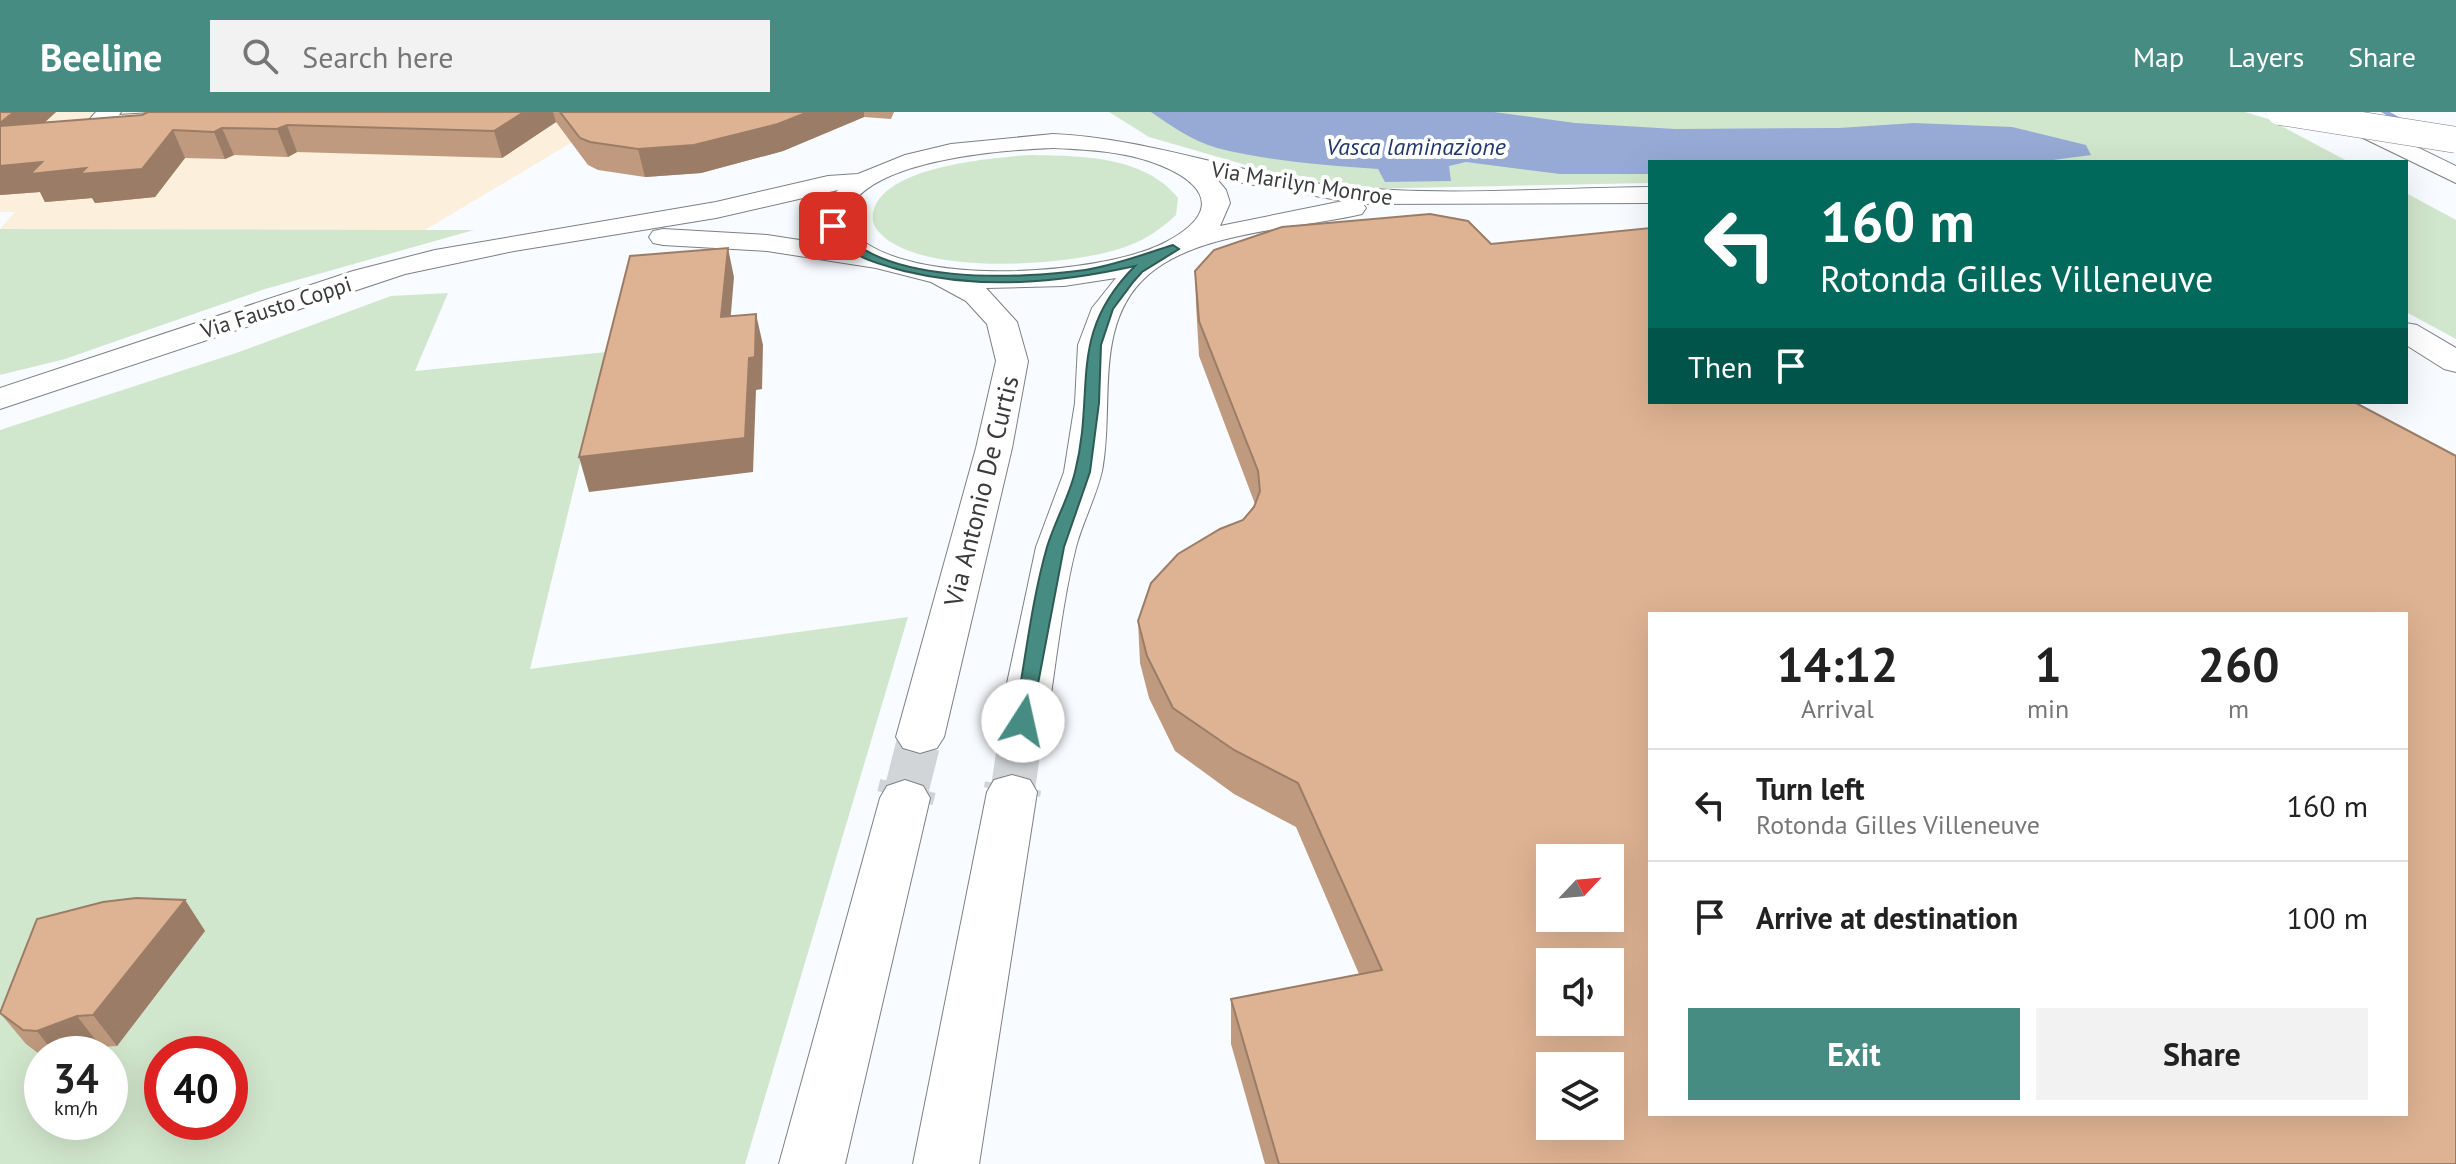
<!DOCTYPE html>
<html lang="en">
<head>
<meta charset="utf-8">
<style>
	:root { --surface:#fff; --page:#f2f2f2; --text:#222; --muted:#767676; --line:#e0e0e0; --accent:#468c82 }
	body { margin:0; font-family:"PT Sans",sans-serif; background:var(--page); color:var(--text); height:100vh; display:flex; flex-direction:column; font-size:30px; white-space:nowrap }
	* { box-sizing:border-box; margin:0 }
	p { font-size:26px; color:var(--muted) }
	.icon { flex:none; width:44px; height:44px; fill:none; stroke:currentColor; stroke-width:2; stroke-linecap:round; stroke-linejoin:round }
	.map { position:relative; flex:1; overflow:hidden }
	.details { position:absolute; left:1648px; top:500px; width:760px; height:504px; display:flex; flex-direction:column; background:var(--surface); border-radius:0px; box-shadow:0 8px 32px #0002 }
	.details>* { flex:none }
	.guide { position:absolute; left:1648px; top:48px; width:760px; height:244px; border-radius:0px; box-shadow:0 8px 32px #0002; background:#00695c; color:#fff; overflow:hidden }
	.needle { width:52px; rotate:64deg }
	.controls { position:absolute; left:1536px; top:732px; display:grid; gap:16px }
	.controls a { display:grid; place-items:center; width:88px; height:88px; border-radius:0px; background:var(--surface); box-shadow:0 8px 32px #0002; font-size:40px }
	.speed { position:absolute; left:24px; top:924px; display:flex; gap:16px; font-size:40px; font-weight:700; text-align:center }
	.speed>* { display:grid; place-content:center; width:104px; height:104px; border-radius:50%; background:var(--surface); box-shadow:0 8px 32px #0002; line-height:1 }
	.speed small { font-size:20px; font-weight:400 }
	.speed .limit { border:12px solid #d22; background:#fff; color:#111 }
	.pin { position:absolute; display:grid; place-items:center; width:68px; height:68px; color:#fff; margin:-34px; border-radius:16px; box-shadow:0 4px 12px #0006 }
	.me { position:absolute; width:88px; margin:-44px; rotate:10deg; stroke-linejoin:round; filter:drop-shadow(0 0 6px #0008) }
	.turn { display:flex; align-items:center; gap:28px; height:168px; padding:0 40px; font-size:36px }
	.turn .icon { width:104px; height:104px; stroke-width:2.5 }
	.turn b { display:block; font-size:56px; line-height:68px }
	.then { display:flex; align-items:center; height:76px; padding:0 40px; background:#0003; gap:16px; font-size:30px }
	.eta { display:flex; justify-content:space-evenly; align-items:center; height:136px; text-align:center }
	.eta b { font-size:48px; font-weight:600; line-height:56px }
	.cta { display:flex; gap:16px; margin-top:auto; padding:16px 40px }
	.cta a { flex:1; height:92px; border-radius:0px; background:var(--accent); color:#fff; font-size:32px; font-weight:600; line-height:92px; text-align:center }
	.cta a+a { background:var(--page); color:var(--text) }
	ul { padding:0; list-style:none }
	li { display:flex; align-items:center; gap:24px; height:112px; padding:0 40px; border-top:2px solid var(--line) }
	li div { flex:1 }
	li b { display:block; font-size:30px }
	li em { font-style:normal }
	header { display:flex; align-items:center; gap:48px; box-sizing:border-box; height:112px; padding:0 40px; background:var(--accent); color:#fff }
	header strong { font-size:38px }
	nav { display:flex; gap:44px; margin-inline-start:auto; font-size:28px }
	.search { width:560px; height:72px; background:var(--page); display:flex; align-items:center; gap:20px; box-sizing:border-box; padding:0 28px; border-radius:0px; color:var(--muted); font-size:30px }
	.map>svg:first-child { display:block }
	.industrial { fill:#fcefdb }
	.green { fill:#d1e7cd; fill-rule:evenodd }
	.water { fill:#96aad5 }
	.lines { fill:none; stroke-linecap:round; stroke-linejoin:round }
	.stream { fill:#96aad5; fill-rule:evenodd }
	.minor-tunnel-far1 { stroke:#d2d5d8; stroke-width:44; stroke-dasharray:44 22; stroke-linecap:butt }
	.minor-tunnel { stroke:#d2d5d8; stroke-width:57; stroke-dasharray:57 29; stroke-linecap:butt }
	.minor-casing { stroke:#7d8083; stroke-width:2 }
	.highway-casing { stroke:#7d8083; stroke-width:2 }
	.minor { fill:#fff; fill-rule:evenodd }
	.highway { fill:#fff; fill-rule:evenodd }
	.highway-bridge-casing { stroke:#7d8083; stroke-width:27; stroke-linecap:butt }
	.highway-bridge { stroke:#fff; stroke-width:26 }
	.wall { fill:#bf9a7e }
	.shaded-wall { fill:#9b7d67 }
	.building { fill:#deb393; stroke:#9b7d67; stroke-width:2; fill-rule:evenodd }
	.route { fill:#468c82; stroke:#2e5b54; stroke-width:2 }
	.labels { text-anchor:middle; dominant-baseline:central; stroke-width:8; stroke-linejoin:round; paint-order:stroke }
	.far-street-label { font-size:22px; fill:#393b3c; stroke:#fff }
	.far-water-label { font-size:24px; font-style:italic; fill:#21376c; stroke:#fff }
	.street-label { font-size:26px; fill:#393b3c; stroke:#fff }
</style>
</head>
<body>
<header>
<strong>Beeline</strong>
<div class="search"><svg class="icon" aria-label="search" viewBox="0 0 24 24"><circle cx="10" cy="10" r="6"/><path d="M15 15l6 6"/></svg>Search here</div>
<nav><a>Map</a><a>Layers</a><a>Share</a></nav>
</header>
<div class="map">
<svg width="2456" height="1052" viewBox="0 0 2456 1052">
	<rect width="100%" height="100%" fill="#f8fbff"/>
	<!-- industrial -->
	<path class="industrial" d="M0 0H623L425 118 0 117 15 100H0Z"/>
	<!-- green -->
	<path class="green" d="M1109 0H2245L2268 7 2349 50H1650V71L1357 77 1270 60 1149 25Z
		M1029 43C1079 44 1144 43 1178 86L1176 103C1160 118 1145 128 1125 135 1073 154 917 166 878 119 873 113 871 105 874 97 888 54 991 46 1029 43Z
		M2406 81 2456 108V227L2406 200Z
		M0 117 425 118H474L265 177 65 247 0 263Z
		M448 181 415 259 607 240 530 557 908 505 745 1052H0V318L236 241 391 184ZM42 942H110V1010H42ZM162 942H230V1010H162Z"/>
	<!-- water -->
	<path class="water" d="M1151 0H1494L1575 11 1675 17 1839 16 1914 11 2012 15 2086 33 2091 43 2038 50H1650V62H1560L1466 50 1449 54 1451 69 1385 70 1378 57C1324 53 1268 49 1217 36 1193 29 1171 14 1151 0Z"/>
	<g class="lines">
		<!-- stream -->
		<path class="stream" d="M2381 0H2390L2413 13 2406 15Z"/>
		<!-- minor-tunnel-far1 -->
		<path class="minor-tunnel-far1" d="M907 676 920 625
			M1013 676 1023 609"/>
		<!-- minor-tunnel -->
		<path class="minor-tunnel" d="M1012 680 1013 674
			M905 686 908 674"/>
		<defs>
			<path id="minor" d="M96 0H121L119 3 168 0C153 19 110 21 89 16L86 11Z
				M1053 22C1145 26 1230 59 1322 72 1429 86 1542 76 1650 75V91L1363 92 1366 96 1362 102C1298 117 1198 119 1148 163 1092 212 1115 294 1102 359 1096 385 1083 409 1076 435 1062 491 1056 552 1047 609L1040 620 1023 624 1006 620 999 609 1036 435 1064 360 1075 291 1078 233 1092 196 1116 166 1064 174 986 176 1017 210 1028 249 1012 336 944 625 937 636 920 641 903 636 896 625 976 336 996 249 987 212 966 189 931 170 876 156 767 139 663 133 653 131 649 125 653 119 663 117 767 123 832 133 819 112 825 92 838 78 716 106 514 139 405 162 0 297V276L353 159 435 138 716 90 828 64 858 62 905 43 951 32ZM1053 36C1075 37 1098 38 1120 42 1173 51 1247 87 1166 130 1102 164 891 180 846 112 847 107 848 99 851 94 879 47 1003 38 1053 36ZM1216 66 1343 89 1220 114 1230 91 1226 78Z
				M2406 211 2417 213 2456 236V260L2444 257 2406 233Z
				M1012 663 1030 668 1037 680 979 1052H913L987 680 994 668Z
				M905 668 923 674 930 686 845 1052H779L880 686 887 674Z"/>
			<path id="highway" d="M2328 0H2345L2456 54V71L2328 9 2325 4Z"/>
		</defs>
		<!-- minor casing -->
		<use href="#minor" class="minor-casing"/>
		<!-- highway casing -->
		<use href="#highway" class="highway-casing"/>
		<!-- minor -->
		<use href="#minor" class="minor"/>
		<!-- highway -->
		<use href="#highway" class="highway"/>
		<defs>
			<path id="highway-bridge" d="M2280 0 2456 28"/>
		</defs>
		<!-- highway-bridge casing -->
		<use href="#highway-bridge" class="highway-bridge-casing"/>
		<!-- highway-bridge -->
		<use href="#highway-bridge" class="highway-bridge"/>
	</g>
	<!-- wall -->
	<path class="wall" d="M0 0H56L45 10 142 3 148 0H894L891 7 864 5 783 39 701 61 645 65 598 58 588 53 556 10 502 46 297 40 288 45 234 43 225 47 185 46 155 85 95 91 92 86 45 90 40 80 0 83Z
		M1491 132 2456 1052H1265L1231 932V887L1359 862 1296 715 1234 682 1175 639 1149 586 1140 551 1138 509 1243 408 1255 392 1199 244 1196 192 1195 159Z
		M185 788 205 819 117 934 101 935 84 942H42V944L26 932 0 901Z"/>
	<!-- shaded-wall -->
	<path class="shaded-wall" d="M14 0H56L11 41 0 20V11Z
		M524 0H553L556 10 502 46 494 19Z
		M808 0H864V5L783 39 701 61 645 65 638 37Z
		M287 13 297 40 288 45 277 17Z
		M222 16 234 43 225 47 214 20Z
		M173 18 185 46 155 85 95 91 92 86 45 90 40 80 0 83V54L42 50 86 56Z
		M728 136 734 165 728 237 721 205Z
		M756 202 763 233 762 277 756 278 753 360 589 380 579 345 749 246Z
		M185 788 205 819 117 934 93 903Z
		M77 904 101 935 84 942H55L37 919Z"/>
	<!-- building -->
	<path class="building" d="M0 0H14L0 11Z
		M148 0H524L494 19 287 13 277 17 222 16 214 20 173 18 142 57 80 62 86 56 30 62 42 50 0 54V14L142 3Z
		M560 0H808L778 12 694 33 638 37 590 30 580 26Z
		M1430 102 1468 109 1491 132 1650 116V290H2354L2456 344V1052H1279L1231 887 1382 858 1298 671 1234 638 1173 596 1147 544 1138 509 1151 471 1178 442 1220 417 1243 408 1254 395 1260 379 1258 359 1199 209 1195 159 1214 138 1282 115ZM1650 502H2406V1002H1650ZM1550 746H1610V806H1550ZM1550 850H1610V910H1550ZM1550 954H1610V1014H1550Z
		M728 136 721 205 756 202 755 245 749 246 745 326 579 345 630 144Z
		M136 786 185 788 93 903 77 904 37 919 23 918 0 901 37 807 103 790Z"/>
	<!-- route -->
	<path class="route" d="M829 112H837C876 174 1021 167 1085 158 1116 153 1144 142 1173 133L1179 137 1142 160 1134 169 1113 197 1101 233 1099 291 1090 360 1064 435 1030 614 1023 616 1014 609C1025 552 1031 491 1047 435 1055 409 1069 385 1075 360 1096 277 1066 223 1135 154 1058 171 982 178 904 159 874 151 844 143 828 114Z"/>
	<g class="labels">
		<!-- far-street labels -->
		<g class="far-street-label">
			<text transform="translate(1302 71) rotate(9)">Via Marilyn Monroe</text>
			<text transform="translate(276 195) rotate(-18)">Via Fausto Coppi</text>
		</g>
		<!-- far-water labels -->
		<g class="far-water-label">
			<text x="1416" y="34">Vasca laminazione</text>
		</g>
		<!-- street labels -->
		<g class="street-label">
			<text transform="translate(981 379) rotate(-76)">Via Antonio De Curtis</text>
		</g>
	</g>
</svg>
<div class="controls">
<a><svg class="needle" viewBox="-14 -14 28 28"><path d="M0-13l5 13h-10z" fill="#e53935"/><path d="M0 13l5-13h-10z" fill="#767676"/></svg></a>
<a><svg class="icon" aria-label="sound" viewBox="0 0 24 24"><path d="M4 9h4l5-4v14l-5-4H4zM17 9q2 3 0 6"/></svg></a>
<a><svg class="icon" aria-label="layers" viewBox="0 0 24 24"><path d="M12 4l9 5-9 5-9-5zM3 14l9 5 9-5"/></svg></a>
</div>
<div class="speed"><div>34<small>km/h</small></div><div class="limit">40</div></div>
<div class="pin" style="left:833px;top:114px;background:#d93025"><svg class="icon" aria-label="arrive" viewBox="0 0 24 24"><path d="M6 21V4h12l-3 4 3 4H6"/></svg></div>
<svg class="me" style="left:1023px;top:609px" viewBox="-20 -20 40 40"><circle r="19" fill="#fff"/><path d="M0-13L10 11 0 6-10 11z" fill="#468c82"/></svg>
<div class="guide">
<div class="turn"><svg class="icon" aria-label="left" viewBox="0 0 24 24"><path d="M17 20v-9H6M10 6l-5 5 5 5"/></svg><div><b>160 m</b>Rotonda Gilles Villeneuve</div></div>
<div class="then">Then<svg class="icon" aria-label="arrive" viewBox="0 0 24 24"><path d="M6 21V4h12l-3 4 3 4H6"/></svg></div>
</div>
<section class="details">
<div class="eta">
<div><b>14:12</b><p>Arrival</p></div>
<div><b>1</b><p>min</p></div>
<div><b>260</b><p>m</p></div>
</div>
<ul>
<li><svg class="icon" aria-label="left" viewBox="0 0 24 24"><path d="M17 20v-9H6M10 6l-5 5 5 5"/></svg><div><b>Turn left</b><p>Rotonda Gilles Villeneuve</p></div><em>160 m</em></li>
<li><svg class="icon" aria-label="arrive" viewBox="0 0 24 24"><path d="M6 21V4h12l-3 4 3 4H6"/></svg><div><b>Arrive at destination</b></div><em>100 m</em></li>
</ul>
<div class="cta"><a>Exit</a><a>Share</a></div>
</section>
</div>
</body>
</html>
